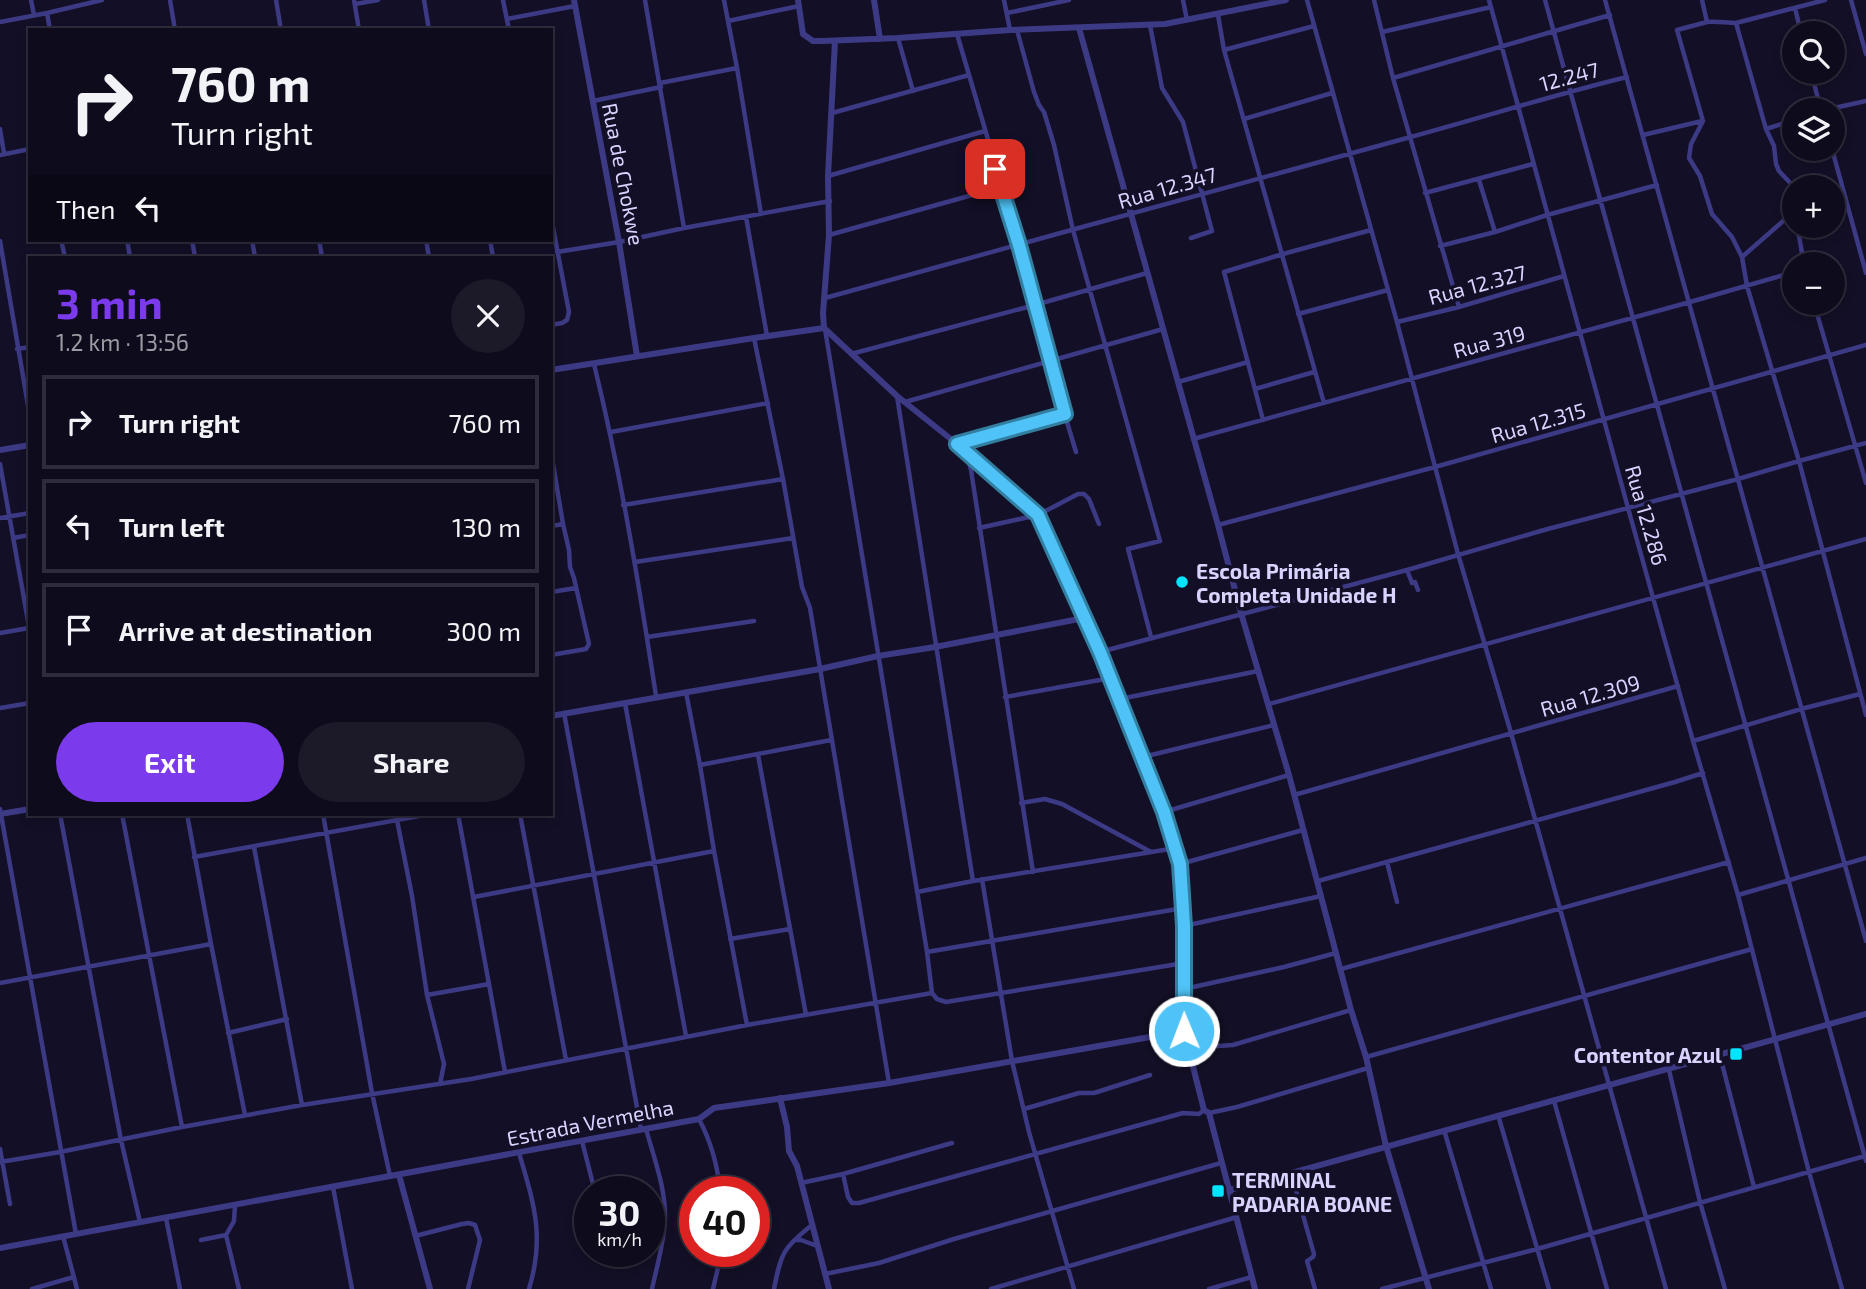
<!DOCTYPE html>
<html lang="en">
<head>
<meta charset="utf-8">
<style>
	:root { --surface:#0e0b1c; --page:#1c1929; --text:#f1f3f6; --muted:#9b9ba3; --line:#2e2b3b; --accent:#7c3aed }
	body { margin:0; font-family:"Exo 2",sans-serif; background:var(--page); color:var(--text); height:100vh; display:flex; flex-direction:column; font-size:26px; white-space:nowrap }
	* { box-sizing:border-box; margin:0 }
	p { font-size:23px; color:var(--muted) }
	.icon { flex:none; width:38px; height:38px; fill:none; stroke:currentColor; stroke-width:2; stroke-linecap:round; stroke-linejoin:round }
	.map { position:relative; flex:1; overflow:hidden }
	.side { position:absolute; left:28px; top:256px; width:525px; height:560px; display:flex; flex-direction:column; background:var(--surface); border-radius:0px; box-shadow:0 4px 10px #0003,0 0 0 2px var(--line) }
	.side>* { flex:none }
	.top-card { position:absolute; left:28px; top:28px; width:525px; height:214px; border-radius:0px; box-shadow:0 4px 10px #0003,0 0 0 2px var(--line); background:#0e0b1c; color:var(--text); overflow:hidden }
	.tools { position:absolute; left:1782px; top:21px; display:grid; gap:14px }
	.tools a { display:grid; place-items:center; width:63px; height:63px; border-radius:50%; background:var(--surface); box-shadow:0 4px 10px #0003,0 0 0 2px var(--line); font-size:35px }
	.speed { position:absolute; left:574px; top:1176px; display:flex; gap:14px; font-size:35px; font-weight:700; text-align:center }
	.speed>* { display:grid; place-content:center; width:91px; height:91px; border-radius:50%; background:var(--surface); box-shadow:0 4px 10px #0003,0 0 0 2px var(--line); line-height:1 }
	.speed small { font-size:18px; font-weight:400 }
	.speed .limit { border:10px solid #d22; background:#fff; color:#111 }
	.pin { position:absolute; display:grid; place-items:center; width:60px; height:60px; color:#fff; margin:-30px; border-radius:14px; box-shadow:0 4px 10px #0006 }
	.me { position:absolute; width:77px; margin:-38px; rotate:359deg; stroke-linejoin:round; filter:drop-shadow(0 0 5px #0008) }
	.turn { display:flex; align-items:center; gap:24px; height:147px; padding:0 28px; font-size:32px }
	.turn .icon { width:91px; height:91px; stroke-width:2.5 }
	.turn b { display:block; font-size:49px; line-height:60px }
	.then { display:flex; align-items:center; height:66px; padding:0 28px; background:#0003; gap:14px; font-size:26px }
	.round { display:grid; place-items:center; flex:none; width:74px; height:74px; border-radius:37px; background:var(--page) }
	.headline { display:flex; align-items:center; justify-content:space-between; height:119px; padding:0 28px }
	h1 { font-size:42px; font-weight:700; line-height:52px; color:var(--accent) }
	.action { display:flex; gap:14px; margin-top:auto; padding:14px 28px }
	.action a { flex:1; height:80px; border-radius:42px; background:var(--accent); color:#fff; font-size:28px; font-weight:700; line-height:80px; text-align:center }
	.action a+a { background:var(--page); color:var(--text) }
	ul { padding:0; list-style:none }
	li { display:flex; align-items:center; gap:21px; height:94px; margin:0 14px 10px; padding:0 14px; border:4px solid var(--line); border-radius:0px }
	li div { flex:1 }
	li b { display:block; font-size:26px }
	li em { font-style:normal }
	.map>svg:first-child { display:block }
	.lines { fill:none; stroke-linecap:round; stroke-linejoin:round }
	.minor { stroke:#3d3a85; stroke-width:4.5 }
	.tertiary { stroke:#3d3a85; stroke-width:6 }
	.route-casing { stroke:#337fa1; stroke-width:18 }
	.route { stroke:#4fc3f7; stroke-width:12 }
	.poi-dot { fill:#00e5ff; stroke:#130f26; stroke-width:2.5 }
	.labels { text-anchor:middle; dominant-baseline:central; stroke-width:7; stroke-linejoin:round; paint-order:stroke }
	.street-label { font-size:21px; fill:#d9d4ff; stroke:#130f26 }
	.poi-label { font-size:21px; font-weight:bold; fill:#d9d4ff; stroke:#130f26; text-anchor:start }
</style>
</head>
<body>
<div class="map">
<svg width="1866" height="1289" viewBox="0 0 1866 1289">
	<rect width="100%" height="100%" fill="#130f26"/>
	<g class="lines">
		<!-- minor -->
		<path class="minor" d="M31 0 34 15
			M170 0 175 30
			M276 0 281 30
			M354 0 359 30
			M424 0 429 30
			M503 0 509 30
			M645 0 684 228
			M724 0 737 68 761 214
			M1004 0 1010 30
			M1183 0 1187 20
			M1307 0 1397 322 1458 554 1511 733 1666 1289
			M1374 0 1393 78 1459 307
			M1489 0 1628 508 1693 741 1738 895 1809 1172 1842 1289
			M1545 0 1866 1161
			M1605 0 1866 941
			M1702 0 1707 22C1718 21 1726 23 1736 23L1825 0
			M1851 0 1866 54
			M355 4 378 0
			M1795 8 1801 33
			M47 13 50 30
			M1007 13 1069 0
			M1218 15 1224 50 1324 403
			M507 19 575 6
			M728 21 799 6
			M0 22 47 13 102 0
			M1707 22 1677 30 1703 121 1691 144 1689 158 1700 176 1712 214 1732 237 1742 257 1747 286 1799 461 1866 715
			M1736 23 1766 129 1774 146 1776 164 1779 171 1794 187
			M1150 25 1162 88 1183 122 1212 231 1191 238
			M1017 30 1034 92 1039 105 1044 112 1054 145 1073 230 1160 541 1128 549 1151 637
			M1382 32 1491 7
			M957 34 1019 245 1049 362 1076 452
			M898 38 913 91
			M1224 50 1314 26
			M1811 72 1821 110
			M1393 78 1610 15
			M660 83 737 68
			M593 101 661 87
			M1825 110 1866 101
			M832 113 969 75
			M1244 119 1332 93
			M0 129 4 153
			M1766 129 1794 120
			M1643 135 1702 121
			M1832 149 1866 273
			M0 155 30 149
			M828 176 985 131
			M1479 180 1495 232
			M1425 193 1533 164
			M1794 211 1791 214 1794 222
			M551 217 569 312 567 320 562 323 551 325
			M746 217 767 336
			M1795 226 1799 236 1804 264
			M829 235 1001 187
			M61 240 65 257
			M127 240 130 257
			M192 240 195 257
			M252 240 255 257
			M319 240 322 257
			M426 240 429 257
			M490 240 493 257
			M0 241 30 417
			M1440 246 1495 232 1547 215 1657 185
			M557 252 619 242 684 228 830 201
			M1742 257 1791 214
			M825 298C1019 245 1213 190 1407 138 1481 118 1553 95 1627 77
			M1814 303 1866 483
			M1298 314 1388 290
			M1397 322 1459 307 1564 276
			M825 329 927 952 932 993 937 999 946 1002 1184 963
			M754 338 783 479 802 587 810 608 889 1083
			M17 349 30 347
			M851 354 1035 305 1147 273
			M594 364C621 474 639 585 656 696
			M1178 382 1248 362
			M1255 389 1314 372
			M897 396 973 881
			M905 402 1163 329
			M1263 420 1224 272 1283 254 1371 230
			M611 432 768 403
			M1193 439 1690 302 1794 272
			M957 444 1064 414
			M551 452 563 524 551 526
			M966 452 971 470 1033 872
			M0 464 30 632
			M623 505 783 479
			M0 518 30 513
			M1218 525 1435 467 1866 345
			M979 528 1038 515 1078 494H1084L1089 499 1099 524
			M13 538 30 535
			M635 562 793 538
			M1407 570 1412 583 1415 582 1418 590
			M551 592 576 588
			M0 633 29 628
			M647 637 754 621
			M1100 652 1407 570 1544 530 1738 479 1799 461 1866 443
			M551 655 586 649 589 644 574 578 570 567 569 550 563 524
			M686 692 700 765 714 851 747 1025
			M1005 697 1111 678
			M1120 699 1258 671
			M625 703 686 1036
			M1269 704 1866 539
			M0 708 30 703
			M564 713 641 1129
			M1693 741 1801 709 1860 694
			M758 755 806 1015
			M1143 757 1274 725
			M700 765 831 740
			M1294 795 1678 686
			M1021 803 1045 799 1062 804 1151 852
			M0 809 76 1234
			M1164 812 1289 775
			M60 814 121 1140 140 1222
			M122 814 182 1127
			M187 814 211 944 245 1115
			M323 814 372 1093 390 1176
			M458 814 505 1072
			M520 814 566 1060
			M397 820 412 896 427 995 444 1064 440 1084
			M254 847 302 1105
			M194 857 430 814
			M1387 862 1397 902
			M1180 864 1303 830
			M982 879 1012 1061 1029 1132 1074 1289
			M1318 881 1675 782 1703 773
			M917 892 973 881 1176 848
			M1738 895 1866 858
			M474 897 714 851
			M1184 926 1321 896
			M730 939 790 929
			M927 952 1183 908
			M1341 969 1729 862
			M0 983 211 944
			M1184 989 1284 967 1336 953
			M427 995 489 984
			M228 1033 287 1019
			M1188 1048 1233 1045 1351 1010
			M1720 1056 1754 1187
			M1366 1057 1752 949
			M1669 1070 1700 1202 1725 1289
			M1554 1101 1607 1289
			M1024 1109 1079 1093H1094L1150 1075
			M1209 1113 1237 1107 1368 1068
			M1498 1115 1549 1289
			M699 1119C711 1142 718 1166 720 1192
			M646 1129C654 1158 666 1189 665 1219 664 1243 657 1266 652 1289
			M1444 1130 1491 1289
			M582 1141 595 1192
			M0 1149 10 1204
			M519 1153C534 1204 545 1236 529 1289
			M0 1162 60 1152 182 1127 302 1105 471 1079 747 1025 932 993
			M1291 1173 1314 1254 1313 1257 1307 1261 1315 1289
			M843 1174 848 1197 852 1203H859L1183 1113 1199 1114 1204 1110
			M801 1183 843 1174 952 1143
			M333 1187 352 1289
			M235 1205 234 1221 226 1235 239 1289
			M166 1218 180 1289
			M63 1236 77 1289
			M415 1236 462 1224 469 1223 475 1225 480 1240 468 1289
			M201 1240 226 1235
			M795 1240H801L817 1246
			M603 1251V1254
			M825 1274 879 1263 954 1239 1221 1163
			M32 1289 74 1277
			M713 1289 722 1251
			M774 1289C781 1253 783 1248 812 1225
			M991 1289 1237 1217
			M1209 1289 1252 1277
			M1382 1289 1537 1249 1865 1156"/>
		<!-- tertiary -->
		<path class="tertiary" d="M574 0 619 242 637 356
			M798 0 803 34 813 41H822L898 38 1010 30 1165 24 1286 0
			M874 0 880 39
			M1079 28 1218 525 1241 613 1289 775 1351 1010 1366 1057 1386 1146 1429 1289
			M835 41 828 176 829 235 823 313 824 328 897 396 957 444 1038 515 1111 678 1164 812 1180 864 1184 926V1031L1204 1110 1209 1113 1255 1289
			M551 370 754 338 824 328
			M0 450 30 445
			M551 716 820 669 878 656 935 647 1084 618
			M0 814 30 809
			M780 1098 787 1127 789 1151 797 1166 829 1289
			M399 1175 430 1289
			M1230 1190 1866 1014
			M0 1248 699 1119 714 1108 889 1083 1184 1031"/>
	</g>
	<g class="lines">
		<defs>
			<path id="route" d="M995 169 1019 245 1065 414 957 444 1038 515 1100 652 1164 812 1180 864 1184 926V1031"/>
		</defs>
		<!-- route casing -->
		<use href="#route" class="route-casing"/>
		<!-- route -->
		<use href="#route" class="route"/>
	</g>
	<!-- markers -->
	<g class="poi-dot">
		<circle cx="1182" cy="582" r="7"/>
		<rect x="1729" y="1047" width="14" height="14" rx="3.5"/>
		<rect x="1211" y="1184" width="14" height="14" rx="3.5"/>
	</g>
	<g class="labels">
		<!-- street labels -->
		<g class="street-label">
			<text transform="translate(1569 76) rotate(-15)">12.247</text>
			<text transform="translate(624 174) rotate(79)">Rua de Chokwe</text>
			<text transform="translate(1167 187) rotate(-16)">Rua 12.347</text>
			<text transform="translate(1477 284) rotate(-15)">Rua 12.327</text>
			<text transform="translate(1489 341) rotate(-15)">Rua 319</text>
			<text transform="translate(1538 422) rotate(-16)">Rua 12.315</text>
			<text transform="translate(1647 515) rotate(74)">Rua 12.286</text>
			<text transform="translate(1590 695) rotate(-16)">Rua 12.309</text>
			<text transform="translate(590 1122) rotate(-11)">Estrada Vermelha</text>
		</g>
		<!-- poi labels -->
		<g class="poi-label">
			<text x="1196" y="570">Escola Primária<tspan x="1196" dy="24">Completa Unidade H</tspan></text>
			<text x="1722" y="1054" text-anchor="end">Contentor Azul</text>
			<text x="1232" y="1179">TERMINAL<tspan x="1232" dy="24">PADARIA BOANE</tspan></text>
		</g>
	</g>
</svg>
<div class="tools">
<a><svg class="icon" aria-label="search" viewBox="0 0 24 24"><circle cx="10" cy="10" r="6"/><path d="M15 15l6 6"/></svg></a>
<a><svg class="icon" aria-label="layers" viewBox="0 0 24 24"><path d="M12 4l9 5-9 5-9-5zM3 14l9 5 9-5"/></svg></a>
<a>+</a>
<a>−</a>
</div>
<div class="speed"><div>30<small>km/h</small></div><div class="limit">40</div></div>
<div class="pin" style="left:995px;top:169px;background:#d93025"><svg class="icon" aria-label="arrive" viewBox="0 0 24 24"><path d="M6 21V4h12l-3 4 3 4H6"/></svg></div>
<svg class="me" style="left:1184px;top:1031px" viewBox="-20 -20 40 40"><circle r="17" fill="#4fc3f7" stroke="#fff" stroke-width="3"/><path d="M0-11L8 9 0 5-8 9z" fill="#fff"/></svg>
<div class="top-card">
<div class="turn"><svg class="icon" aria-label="right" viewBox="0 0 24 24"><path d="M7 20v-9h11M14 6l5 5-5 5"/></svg><div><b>760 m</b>Turn right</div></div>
<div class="then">Then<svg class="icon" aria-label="left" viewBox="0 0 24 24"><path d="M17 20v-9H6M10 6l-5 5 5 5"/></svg></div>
</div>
<section class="side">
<div class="headline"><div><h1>3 min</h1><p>1.2 km · 13:56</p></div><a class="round"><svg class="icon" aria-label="close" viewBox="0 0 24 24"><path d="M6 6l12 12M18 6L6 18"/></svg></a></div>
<ul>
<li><svg class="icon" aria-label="right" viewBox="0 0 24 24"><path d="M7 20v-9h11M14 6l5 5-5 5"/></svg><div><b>Turn right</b></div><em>760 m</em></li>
<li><svg class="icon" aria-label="left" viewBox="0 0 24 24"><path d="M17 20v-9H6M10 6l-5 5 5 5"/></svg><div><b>Turn left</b></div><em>130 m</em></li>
<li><svg class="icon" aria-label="arrive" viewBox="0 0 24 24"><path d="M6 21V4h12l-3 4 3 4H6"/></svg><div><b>Arrive at destination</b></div><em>300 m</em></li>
</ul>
<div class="action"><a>Exit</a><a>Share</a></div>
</section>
</div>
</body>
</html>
